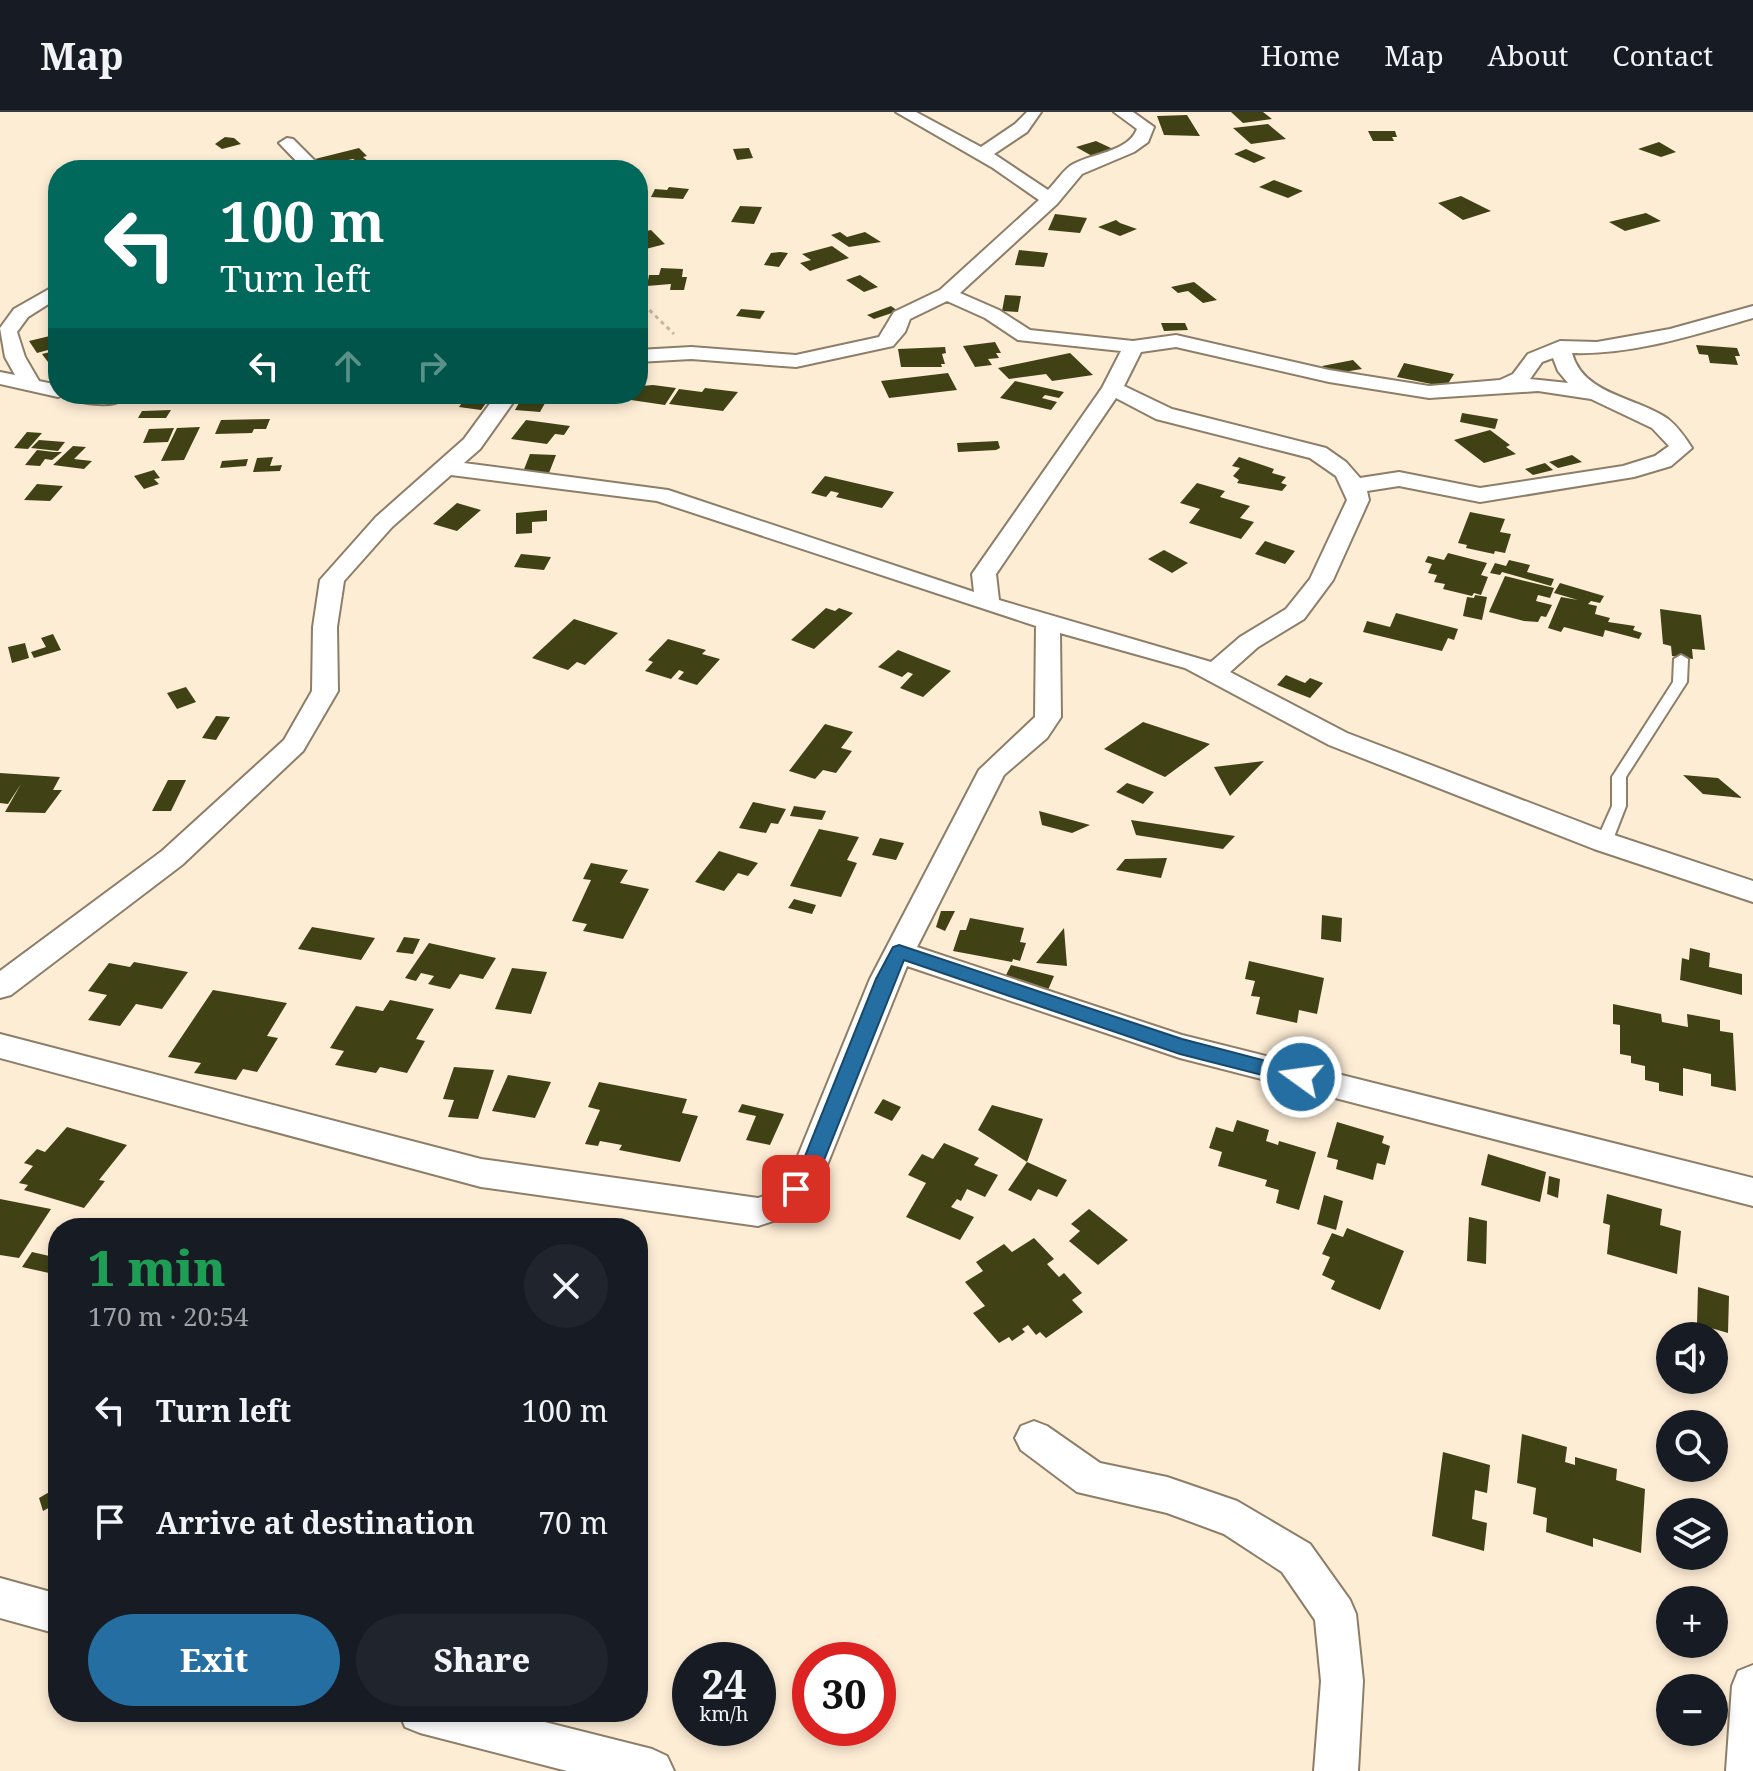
<!DOCTYPE html>
<html lang="en">
<head>
<meta charset="utf-8">
<style>
	:root { --surface:#171b24; --page:#20242c; --text:#f1f3f6; --muted:#9ea1a6; --line:#363941; --accent:#256ea2 }
	body { margin:0; font-family:"Noto Serif",serif; background:var(--page); color:var(--text); height:100vh; display:flex; flex-direction:column; font-size:30px; white-space:nowrap }
	* { box-sizing:border-box; margin:0 }
	p { font-size:26px; color:var(--muted) }
	.icon { flex:none; width:44px; height:44px; fill:none; stroke:currentColor; stroke-width:2; stroke-linecap:round; stroke-linejoin:round }
	.map { position:relative; flex:1; overflow:hidden }
	.side { position:absolute; left:48px; top:1106px; width:600px; height:504px; display:flex; flex-direction:column; background:var(--surface); border-radius:32px; box-shadow:0 4px 12px #0003 }
	.side>* { flex:none }
	.hud { position:absolute; left:48px; top:48px; width:600px; height:244px; border-radius:32px; box-shadow:0 4px 12px #0003; background:#00695c; color:#fff; overflow:hidden }
	.tools { position:absolute; left:1656px; top:1210px; display:grid; gap:16px }
	.tools a { display:grid; place-items:center; width:72px; height:72px; border-radius:50%; background:var(--surface); box-shadow:0 4px 12px #0003; font-size:40px }
	.speed { position:absolute; left:672px; top:1530px; display:flex; gap:16px; font-size:40px; font-weight:700; text-align:center }
	.speed>* { display:grid; place-content:center; width:104px; height:104px; border-radius:50%; background:var(--surface); box-shadow:0 4px 12px #0003; line-height:1 }
	.speed small { font-size:20px; font-weight:400 }
	.speed .limit { border:12px solid #d22; background:#fff; color:#111 }
	.pin { position:absolute; display:grid; place-items:center; width:68px; height:68px; color:#fff; margin:-34px; border-radius:16px; box-shadow:0 4px 12px #0006 }
	.me { position:absolute; width:88px; margin:-44px; rotate:284deg; stroke-linejoin:round; filter:drop-shadow(0 0 6px #0008) }
	.turn { display:flex; align-items:center; gap:28px; height:168px; padding:0 40px; font-size:36px }
	.turn .icon { width:104px; height:104px; stroke-width:2.5 }
	.turn b { display:block; font-size:56px; line-height:68px }
	.lanes { display:flex; align-items:center; height:76px; padding:0 40px; background:#0003; justify-content:center; gap:40px; direction:ltr }
	.lanes .off { opacity:.35 }
	.round { display:grid; place-items:center; flex:none; width:84px; height:84px; border-radius:42px; background:var(--page) }
	.head { display:flex; align-items:center; justify-content:space-between; height:136px; padding:0 40px }
	h1 { font-size:48px; font-weight:800; line-height:60px; color:#1e9e55 }
	.button { display:flex; gap:16px; margin-top:auto; padding:16px 40px }
	.button a { flex:1; height:92px; border-radius:48px; background:var(--accent); color:#fff; font-size:32px; font-weight:800; line-height:92px; text-align:center }
	.button a+a { background:var(--page); color:var(--text) }
	ul { padding:0; list-style:none }
	li { display:flex; align-items:center; gap:24px; height:112px; padding:0 40px }
	li div { flex:1 }
	li b { display:block; font-size:30px }
	li em { font-style:normal }
	header { display:flex; align-items:center; gap:48px; box-sizing:border-box; height:112px; padding:0 40px; background:var(--surface); border-bottom:2px solid var(--line) }
	header strong { font-size:38px }
	nav { display:flex; gap:44px; margin-inline-start:auto; font-size:28px }
	.map>svg:first-child { display:block }
	.building { fill:#404216 }
	.lines { fill:none; stroke-linecap:round; stroke-linejoin:round }
	.lane-casing { stroke:#8c7e68; stroke-width:4 }
	.street-casing { stroke:#8c7e68; stroke-width:4 }
	.path { stroke:#c4b6a2; stroke-width:3; stroke-dasharray:4 4; stroke-linecap:butt }
	.lane { fill:#fff; fill-rule:evenodd }
	.street { fill:#fff; fill-rule:evenodd }
	.route { fill:#256ea2; stroke:#184869; stroke-width:2 }
</style>
</head>
<body>
<header>
<strong>Map</strong>
<nav><a>Home</a><a>Map</a><a>About</a><a>Contact</a></nav>
</header>
<div class="map">
<svg width="1753" height="1659" viewBox="0 0 1753 1659">
	<rect width="100%" height="100%" fill="#feedd5"/>
	<!-- building -->
	<path class="building" d="M1231 0H1263L1272 7 1243 11Z
		M1187 3 1200 24 1164 23 1157 4Z
		M1268 12 1286 27 1251 32 1233 16Z
		M1368 19H1395L1397 25H1392L1394 29H1373Z
		M225 25 234 26 241 32 222 37 215 32Z
		M1096 29 1113 37 1092 44 1076 35Z
		M1659 30 1676 40 1661 45 1638 37Z
		M359 36 367 44 363 45 368 49 360 51 353 47 348 48 352 52 328 58 315 47Z
		M749 36 753 46 737 48 733 37Z
		M1246 37 1266 46 1254 51 1234 42Z
		M1274 68 1303 79 1288 86 1259 75Z
		M669 75 689 77 683 87 651 85 655 77 667 78Z
		M1461 84 1491 99 1463 108 1438 91Z
		M740 94 762 95 754 112 731 110Z
		M1646 101 1661 109 1625 119 1609 110Z
		M1055 102 1087 106 1080 121 1048 118Z
		M1116 108 1120 111 1137 117 1120 124 1098 115Z
		M651 118 665 132 642 138 638 133V121Z
		M840 120 847 125 865 120 881 130 849 135 831 123Z
		M832 134 849 146 810 159 800 151 811 148 802 142Z
		M1019 138 1048 141 1044 155 1015 153Z
		M780 140 788 141 779 155 764 153 771 141Z
		M661 156 683 157 682 165H687L684 178H670L671 172 647 174 649 163H659Z
		M860 163 878 175 864 180 846 168Z
		M1194 170 1217 188 1203 191 1188 179 1178 181 1171 175Z
		M1005 183 1021 184 1018 200 1002 199Z
		M891 194 898 199 874 207 867 203Z
		M741 197 765 199 760 207 736 204Z
		M1161 211H1185L1188 218 1164 219Z
		M58 222V248L48 250 42 242 50 240 48 238 37 241 29 229Z
		M995 230 1001 241H996L999 246 988 247 992 253 975 255 963 234Z
		M1696 233 1737 236 1740 244H1735L1738 253 1710 251 1708 243 1699 242Z
		M945 235 946 241 942 242 945 252H941L942 255H901L898 237Z
		M1070 241 1093 263 1052 269 1046 262 1009 267 998 256Z
		M1353 248 1362 257 1331 262 1322 254Z
		M1404 251 1454 262 1446 275 1397 265Z
		M948 261 957 278 889 286 881 269Z
		M1015 269 1064 280 1059 286 1045 283 1042 286 1057 290 1051 298 1000 286Z
		M653 273 676 276 665 293 631 288 638 282 641 274Z
		M705 276 738 280 723 299 669 292 679 277 702 280Z
		M439 282 440 287 412 291 411 285Z
		M524 282H539L549 284 540 300 515 298Z
		M478 283 491 284 481 298 459 295 464 288 474 289Z
		M171 298 166 306H138L142 299Z
		M1462 301 1498 307 1495 317 1460 310Z
		M270 307 266 317H254L252 321 215 322 221 308Z
		M526 308 570 314 564 323 555 322 547 332 511 327Z
		M200 315 184 348 161 349 177 316Z
		M174 316 168 330 143 331 149 317Z
		M1490 318 1510 333 1506 335 1516 342 1484 351 1454 328Z
		M27 320 42 321 28 337 14 336Z
		M39 328 65 330 58 339 31 336Z
		M998 329 1000 336 996 338 958 340 957 331Z
		M73 334 86 335 74 347 92 349 84 357 53 353Z
		M37 338 54 340H62L52 348 45 347 40 354 25 353Z
		M530 342 556 343 549 361 523 360Z
		M1572 343 1582 350 1558 356 1549 350Z
		M273 345 270 354 282 353 280 359 253 360 257 346Z
		M1239 345 1274 357 1272 361 1286 365 1281 371 1287 373 1282 379 1237 371 1239 368 1233 364 1240 356 1232 354Z
		M248 347 246 354 220 356 222 349Z
		M1545 351 1553 358 1533 363 1525 357Z
		M154 358 160 366 154 367 159 372 144 377 134 364Z
		M825 364 894 380 882 396 836 385 839 381 831 379 826 385 811 381Z
		M1197 371 1225 379 1220 385 1250 394 1240 406 1254 410 1241 427 1189 411 1200 397 1180 391Z
		M37 372 63 374 50 389 24 388Z
		M457 391 481 398 457 419 433 412Z
		M547 398V409L532 410V421L516 422V401Z
		M1470 400 1505 407 1500 420 1511 422 1505 441 1495 439 1494 442 1466 436 1467 433 1458 431Z
		M1265 429 1295 439 1285 452 1255 442Z
		M1164 438 1188 451 1172 461 1148 447Z
		M1448 441 1487 451 1481 463 1488 465 1481 483 1474 481 1472 484 1443 477 1445 472 1434 470 1437 463 1428 461 1432 452 1425 450 1428 444 1444 448Z
		M521 442 551 445 544 458 514 455Z
		M1509 448 1530 453 1527 460 1554 467 1551 474 1502 460 1500 463 1490 461 1495 451 1506 454Z
		M1505 464 1554 476 1550 486 1538 483 1536 489 1552 493 1546 505 1541 504 1538 510 1524 509 1489 500Z
		M1560 471 1604 484 1600 491 1591 489 1588 492 1597 494 1595 502 1610 506 1608 510 1635 514 1633 518 1642 521 1639 527 1605 518 1603 525 1564 515 1561 520 1548 516 1561 485 1578 488 1554 481Z
		M1475 483 1487 485 1482 508 1463 504 1467 485 1474 486Z
		M826 496 835 499 839 496 853 501 814 537 791 528Z
		M1660 497 1701 503 1705 538 1692 537 1693 547 1672 544 1671 534 1663 532Z
		M1396 501 1458 517 1454 528 1448 526 1442 539 1363 520 1367 509 1390 515Z
		M574 507 618 521 585 553 577 550 568 558 532 546Z
		M53 522 61 538 34 546 31 540 46 535 41 526Z
		M668 527 706 538 702 542 720 547 697 573 678 567 684 560 679 558 671 567 645 559 653 550 648 548Z
		M25 531 29 546 12 551 8 535Z
		M898 538 951 559 923 585 900 576 913 562 908 560 902 565 878 555Z
		M1286 563 1305 571 1310 566 1323 571 1310 586 1277 573Z
		M186 575 196 590 177 597 167 581Z
		M216 604 230 605 216 628 202 626Z
		M1143 610 1210 632 1165 665 1104 637Z
		M825 612 853 620 841 636 852 639 836 661 823 658 815 667 789 659Z
		M1264 649 1230 684 1214 655Z
		M0 661 60 665 53 678H62L45 701 5 700 21 672 8 692 0 691Z
		M1683 663 1718 666 1742 686 1703 682Z
		M168 668H186L171 699H152Z
		M1127 671 1154 680 1143 692 1116 680Z
		M753 690 786 697 778 712 771 711 766 721 739 716Z
		M794 694 826 699 822 708 790 704Z
		M1039 699 1090 713 1072 721 1042 713Z
		M1131 708 1235 724 1223 737 1136 723Z
		M819 717 859 725 847 748 857 751 841 785 790 774Z
		M880 726 904 731 896 748 872 743Z
		M719 739 758 751 748 764 738 761 724 779 695 770Z
		M1167 746 1161 766 1116 758 1125 747Z
		M591 751 628 758 620 771 649 777 623 827 583 819 587 812 572 809 591 768 583 767Z
		M794 787 816 793 812 802 788 796Z
		M941 799H955L945 819 936 815Z
		M1322 803 1342 806 1341 830 1321 827Z
		M970 806 1024 816 1020 830 1026 831 1020 849 1013 847 1012 850 953 839 960 818H966Z
		M312 815 375 826 361 848 298 837Z
		M1064 816 1067 854 1036 851Z
		M404 825 420 827 413 842 396 840Z
		M429 831 496 846 483 867 460 862 450 877 428 872 434 864 421 861 416 869 405 866Z
		M1690 836 1710 841 1709 855 1742 862V883L1680 868 1682 846 1689 848Z
		M1249 849 1324 866 1317 902 1299 898 1297 911 1256 902 1260 885 1251 884 1255 869 1245 867Z
		M134 850 188 860 162 897 136 892 120 914 88 908 107 883 88 879 109 851 130 855Z
		M1011 853 1054 864 1048 878 1004 867Z
		M512 856 547 860 531 902 495 897Z
		M213 878 287 891 267 924 278 926 257 960 243 957 236 968 194 961 201 951 168 945Z
		M390 888 434 897 416 927 425 929 407 961 380 955 376 961 335 953 344 939 330 936 356 894 383 899Z
		M1613 892 1661 902 1662 910 1688 915 1687 902 1720 908V919L1733 921 1736 979 1711 974V962L1683 956V984L1659 979V971L1645 968V954L1631 951V944L1620 942V913L1613 912Z
		M454 955 494 958 478 1007 448 1005 454 988 443 987Z
		M508 963 551 970 535 1006 492 999Z
		M599 970 687 987 682 1001 698 1004 680 1050 619 1038 622 1033 600 1029 598 1034 585 1032 600 998 588 995Z
		M883 987 901 995 892 1009 874 1001Z
		M742 992 784 1002 770 1033 746 1028 756 1004 738 1000Z
		M992 993 1043 1007 1027 1050 978 1018Z
		M1237 1008 1269 1018 1266 1029 1278 1033 1279 1029 1316 1040 1299 1098 1276 1091 1279 1078 1265 1074 1267 1068 1218 1054 1222 1040 1209 1036 1216 1015 1233 1020Z
		M1337 1010 1384 1024 1382 1031 1390 1034 1385 1053 1377 1051 1373 1068 1336 1057 1338 1048 1327 1045Z
		M67 1015 127 1033 99 1068 105 1069 84 1096 24 1078 28 1073 19 1071 33 1054 24 1051 37 1037 45 1040Z
		M944 1031 979 1046 974 1053 998 1063 985 1085 967 1077 961 1089 957 1087 951 1095 974 1105 960 1128 906 1105 926 1071 908 1063 922 1042 933 1047Z
		M1488 1042 1546 1060 1540 1090 1481 1073Z
		M1027 1050 1067 1068 1057 1085 1038 1077 1031 1089 1008 1078Z
		M1549 1064 1560 1067 1558 1086 1547 1082Z
		M1607 1082 1662 1097 1660 1113 1681 1119 1677 1162 1607 1142 1610 1113 1603 1111Z
		M1324 1083 1343 1089 1336 1118 1317 1112Z
		M0 1087 51 1097 19 1146 0 1143Z
		M1089 1097 1128 1128 1098 1153 1069 1129 1080 1119 1071 1112Z
		M1469 1105 1487 1109 1486 1152 1467 1149Z
		M1347 1116 1404 1139 1380 1198 1331 1177 1335 1169 1322 1163 1330 1145 1322 1142 1332 1121 1343 1125Z
		M1034 1126 1054 1147 1047 1152 1059 1165 1064 1161 1082 1181 1072 1188 1083 1200 1046 1226 1040 1220 1036 1223 1028 1213 1022 1217 1025 1220 1012 1229 1009 1225 999 1231 973 1201 985 1194 965 1170 983 1159 976 1150 1004 1132 1012 1140Z
		M32 1140 58 1146V1163L22 1155Z
		M1698 1175 1729 1184 1728 1221 1697 1212Z
		M1522 1322 1567 1335 1565 1350 1575 1353V1345L1617 1357 1616 1368 1645 1377 1641 1441 1593 1426V1435L1546 1420 1547 1406 1533 1402 1536 1376 1517 1371Z
		M1443 1340 1490 1353 1487 1381 1475 1378 1472 1407 1487 1411 1484 1439 1432 1424Z
		M58 1375V1408L52 1394 43 1399 39 1386Z"/>
	<g class="lines">
		<defs>
			<path id="lane" d="M1681 543 1688 547 1687 570 1626 665V694L1612 730 1609 734H1599L1596 730 1612 694V665L1673 570 1674 547Z"/>
			<path id="street" d="M896 0H916L981 35 1015 12 1027 0H1041L1027 20 994 42 1048 78C1055 71 1062 60 1070 54 1090 41 1128 41 1137 17L1114 0H1133L1154 15 1148 30 1134 40 1082 62 1057 92 960 181 999 198 1030 218 1133 229 1176 223 1329 258 1429 274 1500 268 1513 262 1528 242 1560 229 1597 230 1670 217 1753 194V206C1694 223 1633 243 1572 241 1583 283 1637 285 1668 307 1678 315 1685 325 1692 336L1671 354 1634 365 1480 390 1399 374 1367 379 1369 388 1333 468 1304 507 1258 535 1230 560 1347 621 1614 723 1753 769V790L1594 737 1329 633 1185 556 1060 521 1061 605 1047 626 1004 663 917 835 1182 923 1753 1066V1094L1180 946 907 854 819 1073 797 1101 758 1114 481 1075 0 946V922L481 1047 758 1086 773 1081 793 1056 870 867 979 658 1035 605 1036 514 657 389 451 363 392 415 344 469 337 515 338 579 303 639 182 753 11 883 0 886V859L162 739 284 628 312 579 313 515 320 468 376 405 464 327 497 282H519L480 337 464 351 668 378 974 480 972 462 1102 276 1121 239 1018 228 985 206 947 189 910 207 905 220 893 234 796 255 691 247 638 250V238L691 235 796 243 879 225 894 200 940 178 1039 88 993 56ZM1176 235 1329 270 1429 286 1538 279 1591 287 1652 316 1669 334 1655 344 1623 354 1480 376 1399 360 1360 366 1346 350 1326 336 1172 297 1124 274 1141 240ZM1553 246 1558 259 1568 271 1530 267 1542 250ZM1116 286 1156 307 1310 346 1336 364 1347 388 1310 467 1286 497 1240 525 1211 550 999 488 996 462Z
				M287 26 293 27 324 58H305L279 31Z
				M58 172V186L28 205 17 220 25 245 39 269 58 273V282H66L58 285 0 272V260L15 263 5 245 0 216 14 197Z
				M66 282H121L124 286C113 297 76 292 66 282Z
				M1034 1309 1047 1314 1100 1351 1167 1365 1237 1389 1310 1432 1350 1488 1356 1502 1363 1569 1358 1659H1314L1321 1569 1315 1508 1282 1460 1224 1422 1167 1401 1077 1380 1021 1338 1015 1326 1021 1314Z
				M0 1466 58 1482V1522L0 1506Z
				M1753 1553V1659H1726L1732 1574 1738 1559Z
				M399 1600H505L652 1637 667 1644 674 1659H567L420 1621 405 1615Z"/>
		</defs>
		<!-- lane casing -->
		<use href="#lane" class="lane-casing"/>
		<!-- street casing -->
		<use href="#street" class="street-casing"/>
		<!-- path -->
		<path class="path" d="M638 187 674 222"/>
		<!-- lane -->
		<use href="#lane" class="lane"/>
		<!-- street -->
		<use href="#street" class="street"/>
	</g>
	<!-- route -->
	<path class="route" d="M899 833 1182 927 1308 960 1311 965 1308 971 1301 973 1180 942 904 848 818 1063C811 1075 803 1088 789 1083L786 1077 799 1059 876 867 893 835Z"/>
</svg>
<div class="tools">
<a><svg class="icon" aria-label="sound" viewBox="0 0 24 24"><path d="M4 9h4l5-4v14l-5-4H4zM17 9q2 3 0 6"/></svg></a>
<a><svg class="icon" aria-label="search" viewBox="0 0 24 24"><circle cx="10" cy="10" r="6"/><path d="M15 15l6 6"/></svg></a>
<a><svg class="icon" aria-label="layers" viewBox="0 0 24 24"><path d="M12 4l9 5-9 5-9-5zM3 14l9 5 9-5"/></svg></a>
<a>+</a>
<a>−</a>
</div>
<div class="speed"><div>24<small>km/h</small></div><div class="limit">30</div></div>
<div class="pin" style="left:796px;top:1077px;background:#d93025"><svg class="icon" aria-label="arrive" viewBox="0 0 24 24"><path d="M6 21V4h12l-3 4 3 4H6"/></svg></div>
<svg class="me" style="left:1301px;top:965px" viewBox="-20 -20 40 40"><circle r="17" fill="#256ea2" stroke="#fff" stroke-width="3"/><path d="M0-11L8 9 0 5-8 9z" fill="#fff"/></svg>
<div class="hud">
<div class="turn"><svg class="icon" aria-label="left" viewBox="0 0 24 24"><path d="M17 20v-9H6M10 6l-5 5 5 5"/></svg><div><b>100 m</b>Turn left</div></div>
<div class="lanes"><svg class="icon" aria-label="left" viewBox="0 0 24 24"><path d="M17 20v-9H6M10 6l-5 5 5 5"/></svg><svg class="icon off" aria-label="ahead" viewBox="0 0 24 24"><path d="M12 20V5M6 11l6-6 6 6"/></svg><svg class="icon off" aria-label="right" viewBox="0 0 24 24"><path d="M7 20v-9h11M14 6l5 5-5 5"/></svg></div>
</div>
<section class="side">
<div class="head"><div><h1>1 min</h1><p>170 m · 20:54</p></div><a class="round"><svg class="icon" aria-label="close" viewBox="0 0 24 24"><path d="M6 6l12 12M18 6L6 18"/></svg></a></div>
<ul>
<li><svg class="icon" aria-label="left" viewBox="0 0 24 24"><path d="M17 20v-9H6M10 6l-5 5 5 5"/></svg><div><b>Turn left</b></div><em>100 m</em></li>
<li><svg class="icon" aria-label="arrive" viewBox="0 0 24 24"><path d="M6 21V4h12l-3 4 3 4H6"/></svg><div><b>Arrive at destination</b></div><em>70 m</em></li>
</ul>
<div class="button"><a>Exit</a><a>Share</a></div>
</section>
</div>
</body>
</html>
